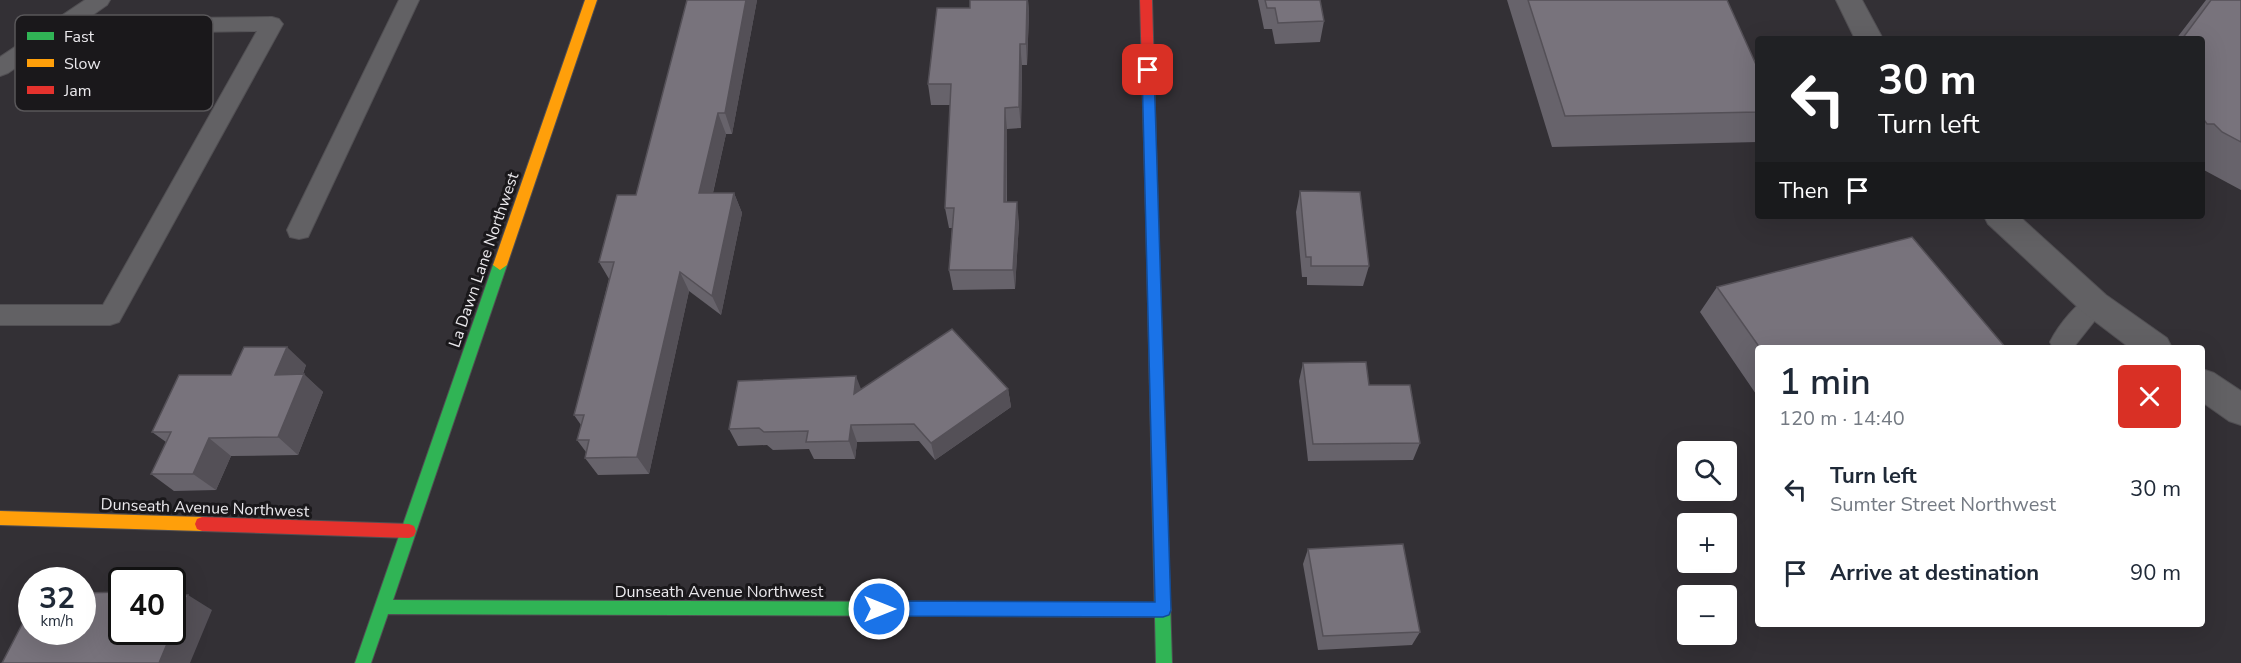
<!DOCTYPE html>
<html lang="en">
<head>
<meta charset="utf-8">
<style>
	:root { --surface:#fff; --page:#f6f6f7; --text:#1f2937; --muted:#747a83 }
	body { margin:0; font-family:"Nunito Sans",sans-serif; background:var(--page); color:var(--text); height:100vh; display:flex; flex-direction:column; font-size:22px; white-space:nowrap }
	* { box-sizing:border-box; margin:0 }
	p { font-size:20px; color:var(--muted) }
	.icon { flex:none; width:33px; height:33px; fill:none; stroke:currentColor; stroke-width:2; stroke-linecap:round; stroke-linejoin:round }
	.map { position:relative; flex:1; overflow:hidden }
	.drawer { position:absolute; left:1755px; top:345px; width:450px; height:282px; display:flex; flex-direction:column; background:var(--surface); border-radius:6px; box-shadow:0 6px 24px #0002 }
	.drawer>* { flex:none }
	.top-card { position:absolute; left:1755px; top:36px; width:450px; height:183px; border-radius:6px; box-shadow:0 6px 24px #0002; background:#202124; color:#fff; overflow:hidden }
	.controls { position:absolute; left:1677px; top:441px; display:grid; gap:12px }
	.controls a { display:grid; place-items:center; width:60px; height:60px; border-radius:6px; background:var(--surface); box-shadow:0 6px 24px #0002; font-size:30px }
	.speed { position:absolute; left:18px; top:567px; display:flex; gap:12px; font-size:30px; font-weight:700; text-align:center }
	.speed>* { display:grid; place-content:center; width:78px; height:78px; border-radius:50%; background:var(--surface); box-shadow:0 6px 24px #0002; line-height:1 }
	.speed small { font-size:15px; font-weight:400 }
	.speed .limit { border:3px solid #111; border-radius:9px; background:#fff; color:#111 }
	.pin { position:absolute; display:grid; place-items:center; width:51px; height:51px; color:#fff; margin:-26px; border-radius:12px; box-shadow:0 3px 9px #0006 }
	.me { position:absolute; width:66px; margin:-33px; rotate:90deg; stroke-linejoin:round; filter:drop-shadow(0 0 4px #0008) }
	.turn { display:flex; align-items:center; gap:21px; height:126px; padding:0 24px; font-size:27px }
	.turn .icon { width:78px; height:78px; stroke-width:2.5 }
	.turn b { display:block; font-size:42px; line-height:51px }
	.then { display:flex; align-items:center; height:57px; padding:0 24px; background:#0003; gap:12px; font-size:22px }
	.round { display:grid; place-items:center; flex:none; width:63px; height:63px; border-radius:6px; background:var(--page) }
	.overview { display:flex; align-items:center; justify-content:space-between; height:102px; padding:0 24px }
	h1 { font-size:36px; font-weight:600; line-height:45px }
	ul { padding:0; list-style:none }
	li { display:flex; align-items:center; gap:18px; height:84px; padding:0 24px }
	li div { flex:1 }
	li b { display:block; font-size:22px }
	li em { font-style:normal }
	.map>svg:first-child { display:block }
	.lines { fill:none; stroke-linecap:round; stroke-linejoin:round }
	.lane-casing { stroke:#514f53; stroke-width:2 }
	.street-casing { stroke:#514f53; stroke-width:2 }
	.fast-casing { stroke:#514f53; stroke-width:2 }
	.slow-casing { stroke:#514f53; stroke-width:2 }
	.jam-casing { stroke:#514f53; stroke-width:2 }
	.lane { fill:#626164; fill-rule:evenodd }
	.street { fill:#626164; fill-rule:evenodd }
	.fast { fill:#30b455; fill-rule:evenodd }
	.slow { fill:#ff9f0a; fill-rule:evenodd }
	.jam { fill:#e5322d; fill-rule:evenodd }
	.wall { fill:#67636b }
	.shaded-wall { fill:#545057 }
	.building { fill:#78737c; stroke:#545057; stroke-width:1.5 }
	.route { fill:#1a73e8; stroke:#114b97; stroke-width:1.5 }
	.labels { text-anchor:middle; dominant-baseline:central; stroke-width:6; stroke-linejoin:round; paint-order:stroke }
	.street-label { font-size:16px; fill:#ebe9ed; stroke:#1a181b }
	.key { fill:#1a181b; stroke:#59575a; stroke-width:1.5 }
	.key-label { font-size:16px; fill:#ebe9ed }
</style>
</head>
<body>
<div class="map">
<svg width="2241" height="663" viewBox="0 0 2241 663">
	<rect width="100%" height="100%" fill="#333035"/>
	<g class="lines">
		<defs>
			<path id="lane" d="M85 0H110L107 5 87 19 272 17 279 19 283 24 119 322 110 325H0V305H103L257 31 65 34 8 73 0 76V57Z
				M399 0H419L308 237 299 239 290 237 287 230Z
				M2095 294 2104 297 2108 304 2073 348H2053L2050 342C2058 326 2078 300 2095 294Z"/>
			<path id="street" d="M1836 0H1862L1883 39H1855Z
				M1984 216H2019L2106 295 2167 338 2172 348H2130L2084 313 1988 224Z
				M2202 369 2214 373 2241 391V425L2229 421 2202 402Z"/>
			<path id="fast" d="M1152 211 1158 216 1172 663H1156L1146 216Z
				M500 260 507 265 393 600 946 602 952 604 954 609 952 614 946 616 388 614 371 663H355L493 265Z"/>
			<path id="slow" d="M585 0H597L507 265 500 270 493 265Z
				M0 511 202 517 207 519 209 524 207 529 202 531 0 525Z"/>
			<path id="jam" d="M1140 0H1152L1158 216 1152 221 1146 216Z
				M202 517 409 524 414 526 416 531 414 536 409 538 202 531 197 529 195 524 197 519Z
				M946 602 1163 603 1169 605 1171 610 1169 615 1163 617 946 616 940 614 938 609 940 604Z"/>
		</defs>
		<!-- lane casing -->
		<use href="#lane" class="lane-casing"/>
		<!-- street casing -->
		<use href="#street" class="street-casing"/>
		<!-- fast casing -->
		<use href="#fast" class="fast-casing"/>
		<!-- slow casing -->
		<use href="#slow" class="slow-casing"/>
		<!-- jam casing -->
		<use href="#jam" class="jam-casing"/>
		<!-- lane -->
		<use href="#lane" class="lane"/>
		<!-- street -->
		<use href="#street" class="street"/>
		<!-- fast -->
		<use href="#fast" class="fast"/>
		<!-- slow -->
		<use href="#slow" class="slow"/>
		<!-- jam -->
		<use href="#jam" class="jam"/>
	</g>
	<!-- wall -->
	<path class="wall" d="M687 0H757L732 134H726L713 193H734L742 213 721 315 689 291 649 474 598 475 585 458 586 452 577 440 581 425 574 415 609 279 599 262 636 195Z
		M970 0H1028L1029 13 1027 65H1022L1021 128 1007 129V202L1019 222 1015 289 953 290 949 270 952 228H949L945 208 950 105H931L928 84 970 8Z
		M1258 0H1320L1324 21 1320 42 1275 44 1272 29H1264Z
		M1507 0H1727L1758 69V142L1552 147Z
		M2206 0H2241V190L2202 169V39H2176Z
		M1300 191 1369 266 1363 286 1307 285V277H1302L1296 212Z
		M1717 287 2006 348H1758V397L1700 312Z
		M1303 363 1369 385 1420 443 1413 460 1308 461 1299 381Z
		M306 365 303 374 323 392 298 455 231 456 216 490 174 491 151 474 166 442 152 432 231 375Z
		M1008 389 1011 407 935 460 919 441 857 442 855 459H814L809 449 773 450 767 445 738 446 729 429 861 390Z
		M1308 549 1420 632 1412 645 1318 650 1303 564Z"/>
	<!-- shaded-wall -->
	<path class="shaded-wall" d="M746 0H757L732 134 725 113Z
		M1027 0H1028L1029 13 1027 65 1026 44Z
		M1020 44 1022 65 1021 128 1019 107Z
		M1005 108 1007 129 1006 222 1004 202Z
		M718 113 726 134 708 214 699 193Z
		M734 193 742 213 721 315 712 296Z
		M1017 202 1019 222 1015 289 1013 270Z
		M680 272 689 291 649 474 637 457Z
		M287 347 306 365 295 393 275 375Z
		M304 374 323 392 298 455 278 437Z
		M856 376 863 394H854Z
		M1008 389 1011 407 935 460 931 443Z
		M851 425 857 442 855 459 849 441Z
		M209 438 231 456 216 490 193 474Z
		M172 595 185 602 188 595 212 610 190 663H159L172 599Z"/>
	<!-- building -->
	<path class="building" d="M687 0H746L725 113H718L699 193H734L712 296 680 272 637 457 585 458 589 440H577L584 415H574L614 262H599L617 195H636Z
		M970 0H1027L1026 44H1020L1019 107 1005 108 1004 202H1017L1013 270H949L954 208H945L951 84H928L937 8H970Z
		M1265 0H1320L1324 21 1278 23 1275 8H1267Z
		M1528 0H1727L1758 69V112L1565 116Z
		M2211 0H2241V142L2222 132 2214 124H2207L2202 117V39H2182Z
		M1300 191 1360 192 1369 266H1311V257H1306Z
		M1912 237 2006 348H1760L1717 287Z
		M952 329 1008 389 931 443 914 424 851 425 849 441 806 442 808 431 764 432 759 428 729 429 738 381 856 376 854 394Z
		M244 347H287L275 375 304 374 278 437 209 438 193 474H151L171 432H152L179 375H231Z
		M1366 362 1369 385H1410L1420 443 1313 444 1303 363Z
		M1403 544 1420 632 1323 636 1308 549Z
		M122 592V632H172L159 663H2L32 605V632H82V593Z
		M172 595H188L172 631Z"/>
	<!-- route -->
	<path class="route" d="M1148 66 1154 70 1171 610 1169 615 1163 617 879 616 874 614 871 609 874 603 879 601 1155 602 1142 70Z"/>
	<g class="labels">
		<!-- street labels -->
		<g class="street-label">
			<text transform="translate(484 260) rotate(-71)">La Dawn Lane Northwest</text>
			<text transform="translate(205 508) rotate(2)">Dunseath Avenue Northwest</text>
			<text x="719" y="592">Dunseath Avenue Northwest</text>
		</g>
	</g>
	<!-- legend -->
	<rect x="15" y="15" width="198" height="96" rx="9" class="key"/>
	<rect x="27" y="32" width="27" height="8" fill="#30b455"/>
	<rect x="27" y="59" width="27" height="8" fill="#ff9f0a"/>
	<rect x="27" y="86" width="27" height="8" fill="#e5322d"/>
	<g class="key-label">
		<text x="64" y="42">Fast</text>
		<text x="64" y="69">Slow</text>
		<text x="64" y="96">Jam</text>
	</g>
</svg>
<div class="controls">
<a><svg class="icon" aria-label="search" viewBox="0 0 24 24"><circle cx="10" cy="10" r="6"/><path d="M15 15l6 6"/></svg></a>
<a>+</a>
<a>−</a>
</div>
<div class="speed"><div>32<small>km/h</small></div><div class="limit">40</div></div>
<div class="pin" style="left:1148px;top:70px;background:#d93025"><svg class="icon" aria-label="arrive" viewBox="0 0 24 24"><path d="M6 21V4h12l-3 4 3 4H6"/></svg></div>
<svg class="me" style="left:879px;top:609px" viewBox="-20 -20 40 40"><circle r="17" fill="#1a73e8" stroke="#fff" stroke-width="3"/><path d="M0-11L8 9 0 5-8 9z" fill="#fff"/></svg>
<div class="top-card">
<div class="turn"><svg class="icon" aria-label="left" viewBox="0 0 24 24"><path d="M17 20v-9H6M10 6l-5 5 5 5"/></svg><div><b>30 m</b>Turn left</div></div>
<div class="then">Then<svg class="icon" aria-label="arrive" viewBox="0 0 24 24"><path d="M6 21V4h12l-3 4 3 4H6"/></svg></div>
</div>
<section class="drawer">
<div class="overview"><div><h1>1 min</h1><p>120 m · 14:40</p></div><a class="round" style="background:#d93025;color:#fff"><svg class="icon" aria-label="close" viewBox="0 0 24 24"><path d="M6 6l12 12M18 6L6 18"/></svg></a></div>
<ul>
<li><svg class="icon" aria-label="left" viewBox="0 0 24 24"><path d="M17 20v-9H6M10 6l-5 5 5 5"/></svg><div><b>Turn left</b><p>Sumter Street Northwest</p></div><em>30 m</em></li>
<li><svg class="icon" aria-label="arrive" viewBox="0 0 24 24"><path d="M6 21V4h12l-3 4 3 4H6"/></svg><div><b>Arrive at destination</b></div><em>90 m</em></li>
</ul>
</section>
</div>
</body>
</html>
